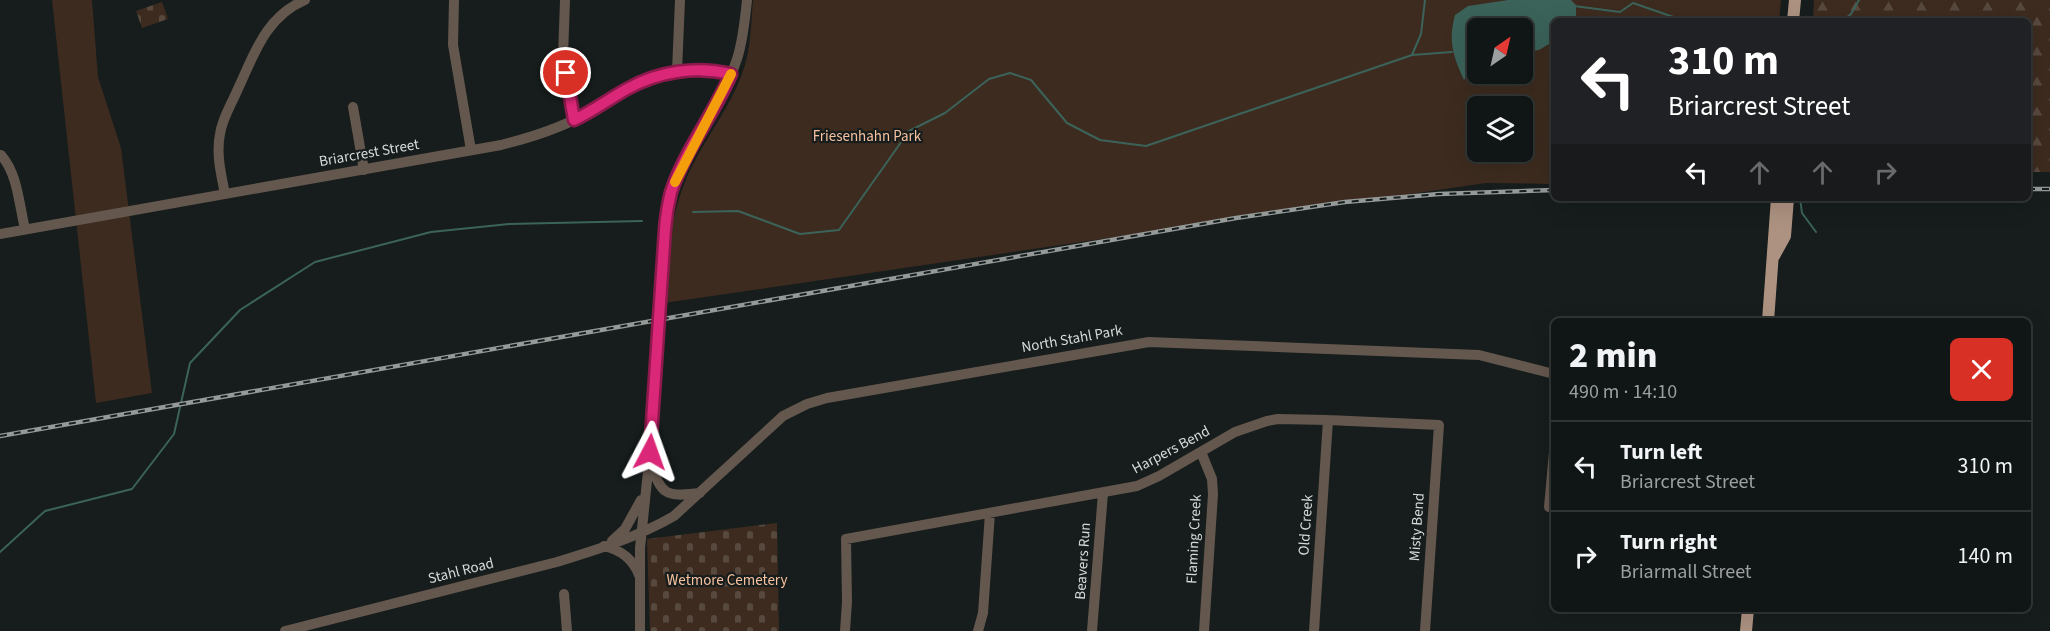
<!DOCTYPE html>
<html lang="en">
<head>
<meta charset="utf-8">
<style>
	:root { --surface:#101615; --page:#1e2322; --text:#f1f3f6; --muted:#9c9fa0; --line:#303534 }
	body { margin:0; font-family:"Source Sans 3",sans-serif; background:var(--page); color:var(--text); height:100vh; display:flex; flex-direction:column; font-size:22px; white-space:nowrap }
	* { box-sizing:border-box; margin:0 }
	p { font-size:20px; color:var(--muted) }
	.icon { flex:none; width:33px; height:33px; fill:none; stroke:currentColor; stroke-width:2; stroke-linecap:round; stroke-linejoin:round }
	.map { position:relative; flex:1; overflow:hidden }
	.sheet { position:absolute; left:1551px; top:318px; width:480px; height:294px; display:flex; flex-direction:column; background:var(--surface); border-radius:9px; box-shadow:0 6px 24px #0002,0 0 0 2px var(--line) }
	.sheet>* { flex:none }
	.banner { position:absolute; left:1551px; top:18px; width:480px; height:183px; border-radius:9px; box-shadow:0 6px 24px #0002,0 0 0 2px var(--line); background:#202124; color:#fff; overflow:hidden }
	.needle { width:39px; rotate:34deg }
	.tools { position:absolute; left:1467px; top:18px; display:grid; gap:12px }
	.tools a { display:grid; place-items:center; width:66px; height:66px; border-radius:9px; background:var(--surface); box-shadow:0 6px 24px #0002,0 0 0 2px var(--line); font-size:30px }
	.pin { position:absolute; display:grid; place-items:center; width:51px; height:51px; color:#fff; margin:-26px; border:3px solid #fff; border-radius:50%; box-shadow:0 2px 6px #0007 }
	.me { position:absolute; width:66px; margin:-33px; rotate:4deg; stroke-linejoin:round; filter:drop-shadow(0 0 4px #0008) }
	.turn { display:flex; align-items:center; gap:21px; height:126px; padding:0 18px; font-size:27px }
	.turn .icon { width:78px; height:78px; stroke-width:2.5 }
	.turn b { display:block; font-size:42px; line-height:51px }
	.lanes { display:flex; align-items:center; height:57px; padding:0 18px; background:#0003; justify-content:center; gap:30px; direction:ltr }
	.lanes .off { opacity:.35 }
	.round { display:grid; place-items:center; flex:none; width:63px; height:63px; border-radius:9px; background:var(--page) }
	.summary { display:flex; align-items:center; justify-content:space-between; height:102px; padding:0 18px }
	h1 { font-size:36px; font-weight:800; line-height:45px }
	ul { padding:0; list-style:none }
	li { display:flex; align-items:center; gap:18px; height:90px; padding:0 18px; border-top:2px solid var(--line) }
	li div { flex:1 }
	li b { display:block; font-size:22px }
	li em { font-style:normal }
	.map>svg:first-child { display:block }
	.green { fill:#3d2b1f; fill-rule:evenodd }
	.forest { fill:url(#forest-firs) }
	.cemetery { fill:url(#cemetery-stones) }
	.water { fill:#3b635a }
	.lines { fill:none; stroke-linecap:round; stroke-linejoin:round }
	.stream { stroke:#3b635a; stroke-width:2 }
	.minor { stroke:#64574e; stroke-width:10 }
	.major { stroke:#ad9281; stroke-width:12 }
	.rail-casing { stroke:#959a99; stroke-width:4.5 }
	.rail { stroke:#161d1c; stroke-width:2; stroke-dasharray:7; stroke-linecap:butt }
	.route-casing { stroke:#8e194d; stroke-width:15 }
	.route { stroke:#db2777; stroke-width:10 }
	.slow { stroke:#f59e0b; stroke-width:10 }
	.labels { text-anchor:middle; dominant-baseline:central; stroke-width:4.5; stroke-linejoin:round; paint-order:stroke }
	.park-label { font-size:15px; fill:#f8c29f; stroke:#161d1c }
	.street-label { font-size:15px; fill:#d5dad9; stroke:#161d1c }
</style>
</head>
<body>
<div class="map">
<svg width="2050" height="631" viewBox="0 0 2050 631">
	<defs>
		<pattern id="forest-firs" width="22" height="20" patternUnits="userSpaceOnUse" patternTransform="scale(1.5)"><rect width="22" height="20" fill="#3d2b1f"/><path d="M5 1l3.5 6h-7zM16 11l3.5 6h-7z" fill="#58493f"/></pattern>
		<pattern id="cemetery-stones" width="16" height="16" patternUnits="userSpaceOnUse" patternTransform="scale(1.5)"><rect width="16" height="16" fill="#3d2b1f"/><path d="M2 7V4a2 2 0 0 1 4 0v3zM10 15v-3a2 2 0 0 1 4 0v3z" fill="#58493f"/></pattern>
	</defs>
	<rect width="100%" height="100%" fill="#161d1c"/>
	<!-- green -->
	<path class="green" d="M52 0H92L98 77 121 148 152 393 96 403Z
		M753 0H1781L1779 21H1554V184L1486 183 664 303C668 262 669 220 685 182 701 142 731 109 744 68 751 47 751 22 753 0ZM1478 28H1522V74H1478ZM1478 106H1522V152H1478Z
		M1803 609H1859L1835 614Z"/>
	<!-- forest -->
	<path class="forest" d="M1814 0H2050V172H2028V21H1813Z"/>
	<!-- cemetery -->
	<path class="cemetery" d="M162 2 168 19 142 28 136 11Z
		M777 523 779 631H650L647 539Z"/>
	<!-- water -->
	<path class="water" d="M1508 0H1571L1576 5V21H1554V41L1539 50 1523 52 1522 28H1478L1477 68 1470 71 1464 80C1453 56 1448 41 1455 15L1468 6Z"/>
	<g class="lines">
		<!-- stream -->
		<path class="stream" d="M1574 6 1620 12 1633 3 1685 21
			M1842 21 1851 14 1859 0
			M1412 55 1421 34 1425 0
			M1800 198 1802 213 1816 232
			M693 212 738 211 800 234 839 230 909 131 945 113 989 79 1010 73 1031 80 1067 123 1100 140 1146 146 1412 55 1452 52
			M0 552 45 511 132 489 174 434 190 363 240 310 315 262 431 232 509 224 642 221"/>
		<!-- minor -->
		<path class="minor" d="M454 0 453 45 471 150
			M565 0 563 56 574 120
			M677 71 680 0
			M353 107 364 170
			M1 155C18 174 19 205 25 229
			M225 194C221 174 216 154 220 134 222 119 231 105 237 91 254 55 265 17 305 0
			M0 234 501 145C529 138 555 130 580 117 597 109 611 97 628 88 660 71 696 66 731 74
			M1201 452 1212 479 1213 494 1204 631
			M1554 452 1549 507H1554
			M649 460C662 493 662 498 700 493
			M612 541 625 529 641 500
			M604 546C621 550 633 559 639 575
			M564 594 567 631
			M285 631 557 562C596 550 638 537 674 516L783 416 807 404 827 398 1149 342 1479 355 1554 374
			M640 631V548L650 452 665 229C666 217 668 204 671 193 686 145 721 107 737 59 743 41 745 20 747 0
			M845 631 847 602 846 539 1137 486 1159 476 1235 432 1267 421 1278 419 1328 420 1439 425 1425 631
			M978 631 983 613 990 513
			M1092 631 1103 493
			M1314 631 1328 420"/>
		<!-- major -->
		<path class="major" d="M1793 21 1795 0
			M1774 256 1785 236 1788 198
			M1768 321 1777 198
			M1746 631 1748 609"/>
		<defs>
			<path id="rail" d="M2028 189H2050
				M0 436 1236 218 1345 202 1439 194 1554 190"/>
		</defs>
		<!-- rail casing -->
		<use href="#rail" class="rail-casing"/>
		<!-- rail -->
		<use href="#rail" class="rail"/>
	</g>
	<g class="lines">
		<defs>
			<path id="route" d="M566 73 574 120C593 111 609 99 627 89 659 71 696 66 731 74 714 114 685 150 671 192 668 204 666 217 665 229L650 452"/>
		</defs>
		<!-- route casing -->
		<use href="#route" class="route-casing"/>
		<!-- route -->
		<use href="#route" class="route"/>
		<!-- slow -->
		<path class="slow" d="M675 182 731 74"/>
	</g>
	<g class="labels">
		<!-- park labels -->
		<g class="park-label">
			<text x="867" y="136">Friesenhahn Park</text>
			<text x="727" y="580">Wetmore Cemetery</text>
		</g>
		<!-- street labels -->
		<g class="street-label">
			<text transform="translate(369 153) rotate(-10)">Briarcrest Street</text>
			<text transform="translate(1072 339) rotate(-10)">North Stahl Park</text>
			<text transform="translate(1171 450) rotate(-28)">Harpers Bend</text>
			<text transform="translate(1306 525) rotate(-86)">Old Creek</text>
			<text transform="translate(1417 527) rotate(-86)">Misty Bend</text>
			<text transform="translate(1194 539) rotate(-87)">Flaming Creek</text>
			<text transform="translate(1083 561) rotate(-86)">Beavers Run</text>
			<text transform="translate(461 571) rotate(-14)">Stahl Road</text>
		</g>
	</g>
</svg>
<div class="tools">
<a><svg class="needle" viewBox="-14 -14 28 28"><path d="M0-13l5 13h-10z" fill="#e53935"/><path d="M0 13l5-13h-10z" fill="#9c9fa0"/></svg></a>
<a><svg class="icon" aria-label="layers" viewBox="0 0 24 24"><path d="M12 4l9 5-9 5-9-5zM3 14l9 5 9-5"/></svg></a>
</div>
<div class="pin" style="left:566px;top:73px;background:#d93025"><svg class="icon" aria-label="arrive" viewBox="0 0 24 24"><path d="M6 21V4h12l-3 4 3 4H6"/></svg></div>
<svg class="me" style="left:650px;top:452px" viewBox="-20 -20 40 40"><path d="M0-17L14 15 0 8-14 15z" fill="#db2777" stroke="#fff" stroke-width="4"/></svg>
<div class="banner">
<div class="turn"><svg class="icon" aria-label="left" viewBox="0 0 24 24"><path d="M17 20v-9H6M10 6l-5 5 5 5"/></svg><div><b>310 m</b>Briarcrest Street</div></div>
<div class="lanes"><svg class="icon" aria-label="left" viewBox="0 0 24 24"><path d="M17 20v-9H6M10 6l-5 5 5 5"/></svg><svg class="icon off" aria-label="ahead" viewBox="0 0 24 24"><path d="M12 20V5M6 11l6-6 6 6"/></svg><svg class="icon off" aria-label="ahead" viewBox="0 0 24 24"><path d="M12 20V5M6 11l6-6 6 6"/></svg><svg class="icon off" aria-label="right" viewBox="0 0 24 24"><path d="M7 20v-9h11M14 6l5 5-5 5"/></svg></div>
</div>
<section class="sheet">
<div class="summary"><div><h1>2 min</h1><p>490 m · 14:10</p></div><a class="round" style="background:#d93025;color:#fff"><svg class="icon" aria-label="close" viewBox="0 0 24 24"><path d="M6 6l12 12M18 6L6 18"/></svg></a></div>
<ul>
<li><svg class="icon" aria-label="left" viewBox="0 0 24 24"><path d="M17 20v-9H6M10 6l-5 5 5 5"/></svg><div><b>Turn left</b><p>Briarcrest Street</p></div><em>310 m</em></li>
<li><svg class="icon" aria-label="right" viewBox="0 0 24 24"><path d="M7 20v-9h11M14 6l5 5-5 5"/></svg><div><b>Turn right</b><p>Briarmall Street</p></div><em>140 m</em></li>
</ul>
</section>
</div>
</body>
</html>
